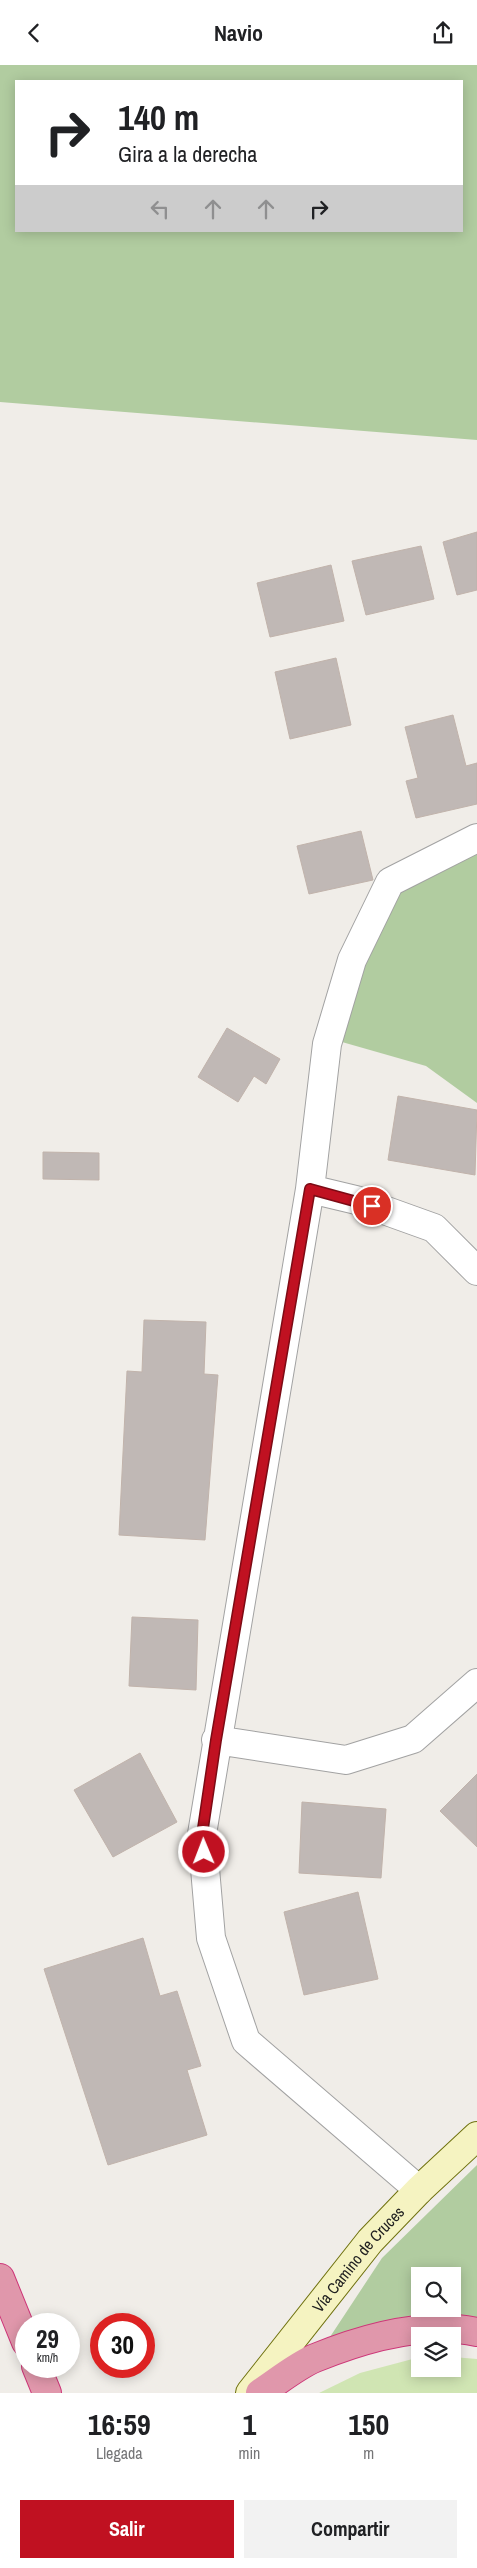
<!DOCTYPE html>
<html lang="es">
<head>
<meta charset="utf-8">
<style>
	:root { --surface:#fff; --page:#f2f2f2; --text:#202124; --muted:#757577; --accent:#c01121 }
	body { margin:0; font-family:"Archivo Narrow",sans-serif; background:var(--page); color:var(--text); height:100vh; display:flex; flex-direction:column; font-size:19px; white-space:nowrap }
	* { box-sizing:border-box; margin:0 }
	p { font-size:16px; color:var(--muted) }
	.icon { flex:none; width:28px; height:28px; fill:none; stroke:currentColor; stroke-width:2; stroke-linecap:round; stroke-linejoin:round }
	.map { position:relative; height:2328px; overflow:hidden }
	.details { display:flex; flex-direction:column; background:var(--surface); flex:1 }
	.details>* { flex:none }
	.hud { position:absolute; left:15px; top:15px; width:448px; height:152px; border-radius:0px; box-shadow:0 2px 12px #0003; background:#fff; color:var(--text); overflow:hidden }
	.fabs { position:absolute; left:411px; top:2202px; display:grid; gap:10px }
	.fabs a { display:grid; place-items:center; width:50px; height:50px; border-radius:0px; background:var(--surface); box-shadow:0 2px 12px #0003; font-size:25px }
	.speed { position:absolute; left:15px; top:2248px; display:flex; gap:10px; font-size:25px; font-weight:700; text-align:center }
	.speed>* { display:grid; place-content:center; width:65px; height:65px; border-radius:50%; background:var(--surface); box-shadow:0 2px 12px #0003; line-height:1 }
	.speed small { font-size:12px; font-weight:400 }
	.speed .limit { border:8px solid #d22; background:#fff; color:#111 }
	.pin { position:absolute; display:grid; place-items:center; width:42px; height:42px; color:#fff; margin:-21px; border:2px solid #fff; border-radius:50%; box-shadow:0 1px 5px #0007 }
	.me { position:absolute; width:55px; margin:-28px; rotate:359deg; stroke-linejoin:round; filter:drop-shadow(0 0 4px #0008) }
	.turn { display:flex; align-items:center; gap:18px; height:105px; padding:0 20px; font-size:22px }
	.turn .icon { width:65px; height:65px; stroke-width:2.5 }
	.turn b { display:block; font-size:35px; line-height:42px }
	.lanes { display:flex; align-items:center; height:48px; padding:0 20px; background:#0003; justify-content:center; gap:25px; direction:ltr }
	.lanes .off { opacity:.35 }
	.eta { display:flex; justify-content:space-evenly; align-items:center; height:85px; text-align:center }
	.eta b { font-size:30px; font-weight:700; line-height:35px }
	.button { display:flex; gap:10px; margin-top:auto; padding:10px 20px }
	.button a { flex:1; height:58px; border-radius:0px; background:var(--accent); color:#fff; font-size:20px; font-weight:700; line-height:58px; text-align:center }
	.button a+a { background:var(--page); color:var(--text) }
	header { display:flex; justify-content:space-between; align-items:center; height:65px; padding:0 20px; background:var(--surface); font-size:22px; font-weight:700 }
	.map>svg:first-child { display:block }
	.grass { fill:#d0e5b3 }
	.forest { fill:#b1cca0; fill-rule:evenodd }
	.building { fill:#c0b8b5; stroke:#c1b3ab }
	.lines { fill:none; stroke-linecap:round; stroke-linejoin:round }
	.street-casing { stroke:#a2a2a2; stroke-width:30 }
	.secondary-casing { stroke:#6f710e; stroke-width:30 }
	.highway-casing { stroke:#cd3678; stroke-width:30 }
	.street { stroke:#fff; stroke-width:28 }
	.secondary { stroke:#f5f3c1; stroke-width:28 }
	.highway { stroke:#e097ab; stroke-width:28 }
	.route-casing { stroke:#7d0b15; stroke-width:12 }
	.route { stroke:#c01121; stroke-width:9 }
	.labels { text-anchor:middle; dominant-baseline:central; stroke-width:4.5; stroke-linejoin:round; paint-order:stroke }
	.street-label { font-size:16px; fill:#212121; stroke:#fff }
</style>
</head>
<body>
<header><svg class="icon" aria-label="back" viewBox="0 0 24 24"><path d="M15 5l-7 7 7 7"/></svg>Navio<svg class="icon" aria-label="share" viewBox="0 0 24 24"><path d="M12 15V3M7 8l5-5 5 5M5 13v7h14v-7"/></svg></header>
<div class="map">
<svg width="477" height="2328" viewBox="0 0 477 2328">
	<rect width="100%" height="100%" fill="#f0ede8"/>
	<!-- grass -->
	<path class="grass" d="M420 2292V2304H452L453 2292 477 2294V2328H319L360 2308Z"/>
	<!-- forest -->
	<path class="forest" d="M0 0H477V375L0 337ZM16 16H461V166H16Z
		M477 782V1038L426 1001 335 975 360 893 397 823Z
		M477 2100V2259L442 2249 326 2278 382 2193ZM420 2211H452V2244H420Z"/>
	<!-- building -->
	<path class="building" d="M477 467V525L457 530 443 477Z
		M421 481 434 534 366 550 352 496Z
		M331 500 344 556 270 572 257 518Z
		M336 593 351 660 290 674 275 607Z
		M453 650 466 701 477 698V739L416 753 406 716 418 713 405 662Z
		M361 766 373 815 309 829 297 781Z
		M227 963 280 994 266 1019 254 1011 238 1037 198 1012Z
		M398 1031 477 1045 475 1110 388 1095Z
		M43 1087 99 1088V1115L43 1114Z
		M144 1255 206 1257 204 1309 218 1310 205 1475 119 1470 127 1306 142 1307Z
		M132 1552 198 1555 196 1625 129 1621Z
		M140 1688 177 1757 113 1792 74 1725Z
		M477 1709V1782L440 1746Z
		M302 1737 386 1744 381 1813 299 1808Z
		M358 1827 378 1914 304 1930 284 1847Z
		M143 1873 160 1931 177 1926 201 2001 187 2005 207 2070 108 2100 44 1904Z"/>
	<g class="lines">
		<defs>
			<path id="street" d="M310 1124 327 979 352 895 390 817 477 773
				M216 1675 346 1695 413 1674 477 1618
				M419 2125 246 1976 211 1873 202 1769 310 1124 356 1135 434 1163 477 1206"/>
			<g id="secondary">
				<path id="s1" d="M250 2328 370 2176 419 2125 477 2071"/>
			</g>
			<path id="highway" d="M0 2213 26 2277
				M36 2301 47 2328
				M260 2328C277 2317 296 2301 315 2293 364 2273 425 2256 477 2267"/>
		</defs>
		<!-- street casing -->
		<use href="#street" class="street-casing"/>
		<!-- secondary casing -->
		<use href="#secondary" class="secondary-casing"/>
		<!-- highway casing -->
		<use href="#highway" class="highway-casing"/>
		<!-- street -->
		<use href="#street" class="street"/>
		<!-- secondary -->
		<use href="#secondary" class="secondary"/>
		<!-- highway -->
		<use href="#highway" class="highway"/>
	</g>
	<g class="lines">
		<defs>
			<path id="route" d="M204 1787 202 1770 216 1675 310 1124 372 1141"/>
		</defs>
		<!-- route casing -->
		<use href="#route" class="route-casing"/>
		<!-- route -->
		<use href="#route" class="route"/>
	</g>
	<g class="labels">
		<!-- street labels -->
		<g class="street-label">
			<text stroke="none"><textPath href="#s1" startOffset="172">Vía Camino de Cruces</textPath></text>
		</g>
	</g>
</svg>
<div class="fabs">
<a><svg class="icon" aria-label="search" viewBox="0 0 24 24"><circle cx="10" cy="10" r="6"/><path d="M15 15l6 6"/></svg></a>
<a><svg class="icon" aria-label="layers" viewBox="0 0 24 24"><path d="M12 4l9 5-9 5-9-5zM3 14l9 5 9-5"/></svg></a>
</div>
<div class="speed"><div>29<small>km/h</small></div><div class="limit">30</div></div>
<div class="pin" style="left:372px;top:1141px;background:#d93025"><svg class="icon" aria-label="arrive" viewBox="0 0 24 24"><path d="M6 21V4h12l-3 4 3 4H6"/></svg></div>
<svg class="me" style="left:204px;top:1787px" viewBox="-20 -20 40 40"><circle r="17" fill="#c01121" stroke="#fff" stroke-width="3"/><path d="M0-11L8 9 0 5-8 9z" fill="#fff"/></svg>
<div class="hud">
<div class="turn"><svg class="icon" aria-label="right" viewBox="0 0 24 24"><path d="M7 20v-9h11M14 6l5 5-5 5"/></svg><div><b>140 m</b>Gira a la derecha</div></div>
<div class="lanes"><svg class="icon off" aria-label="left" viewBox="0 0 24 24"><path d="M17 20v-9H6M10 6l-5 5 5 5"/></svg><svg class="icon off" aria-label="ahead" viewBox="0 0 24 24"><path d="M12 20V5M6 11l6-6 6 6"/></svg><svg class="icon off" aria-label="ahead" viewBox="0 0 24 24"><path d="M12 20V5M6 11l6-6 6 6"/></svg><svg class="icon" aria-label="right" viewBox="0 0 24 24"><path d="M7 20v-9h11M14 6l5 5-5 5"/></svg></div>
</div>
</div>
<section class="details">
<div class="eta">
<div><b>16:59</b><p>Llegada</p></div>
<div><b>1</b><p>min</p></div>
<div><b>150</b><p>m</p></div>
</div>
<div class="button"><a>Salir</a><a>Compartir</a></div>
</section>
</body>
</html>
